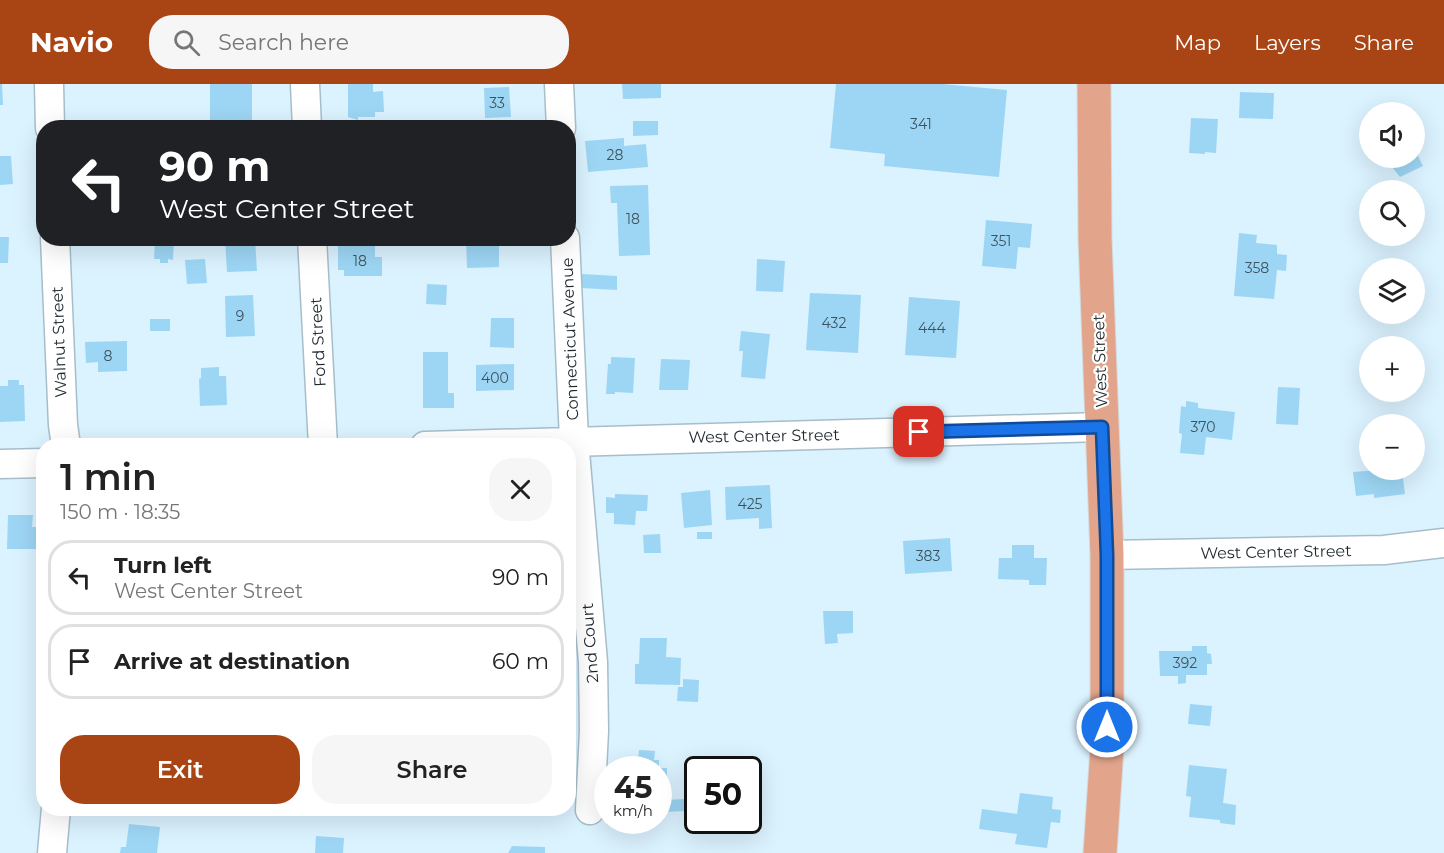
<!DOCTYPE html>
<html lang="en">
<head>
<meta charset="utf-8">
<style>
	:root { --surface:#fff; --page:#f6f6f6; --text:#222; --muted:#767676; --line:#e0e0e0; --accent:#a94414 }
	body { margin:0; font-family:Montserrat,sans-serif; background:var(--page); color:var(--text); height:100vh; display:flex; flex-direction:column; font-size:22px; white-space:nowrap }
	* { box-sizing:border-box; margin:0 }
	p { font-size:20px; color:var(--muted) }
	.icon { flex:none; width:33px; height:33px; fill:none; stroke:currentColor; stroke-width:2; stroke-linecap:round; stroke-linejoin:round }
	.map { position:relative; flex:1; overflow:hidden }
	.sheet { position:absolute; left:36px; top:354px; width:540px; height:378px; display:flex; flex-direction:column; background:var(--surface); border-radius:24px; box-shadow:0 6px 24px #0002 }
	.sheet>* { flex:none }
	.banner { position:absolute; left:36px; top:36px; width:540px; height:126px; border-radius:24px; box-shadow:0 6px 24px #0002; background:#202124; color:#fff; overflow:hidden }
	.tools { position:absolute; left:1359px; top:18px; display:grid; gap:12px }
	.tools a { display:grid; place-items:center; width:66px; height:66px; border-radius:50%; background:var(--surface); box-shadow:0 6px 24px #0002; font-size:30px }
	.speed { position:absolute; left:594px; top:672px; display:flex; gap:12px; font-size:30px; font-weight:700; text-align:center }
	.speed>* { display:grid; place-content:center; width:78px; height:78px; border-radius:50%; background:var(--surface); box-shadow:0 6px 24px #0002; line-height:1 }
	.speed small { font-size:15px; font-weight:400 }
	.speed .limit { border:3px solid #111; border-radius:9px; background:#fff; color:#111 }
	.pin { position:absolute; display:grid; place-items:center; width:51px; height:51px; color:#fff; margin:-26px; border-radius:12px; box-shadow:0 3px 9px #0006 }
	.me { position:absolute; width:66px; margin:-33px; rotate:0deg; stroke-linejoin:round; filter:drop-shadow(0 0 4px #0008) }
	.turn { display:flex; align-items:center; gap:21px; height:126px; padding:0 24px; font-size:27px }
	.turn .icon { width:78px; height:78px; stroke-width:2.5 }
	.turn b { display:block; font-size:42px; line-height:51px }
	.round { display:grid; place-items:center; flex:none; width:63px; height:63px; border-radius:24px; background:var(--page) }
	.headline { display:flex; align-items:center; justify-content:space-between; height:102px; padding:0 24px }
	h1 { font-size:36px; font-weight:600; line-height:45px }
	.button { display:flex; gap:12px; margin-top:auto; padding:12px 24px }
	.button a { flex:1; height:69px; border-radius:24px; background:var(--accent); color:#fff; font-size:24px; font-weight:600; line-height:69px; text-align:center }
	.button a+a { background:var(--page); color:var(--text) }
	ul { padding:0; list-style:none }
	li { display:flex; align-items:center; gap:18px; height:75px; margin:0 12px 9px; padding:0 12px; border:3px solid var(--line); border-radius:24px }
	li div { flex:1 }
	li b { display:block; font-size:22px }
	li em { font-style:normal }
	header { display:flex; align-items:center; gap:36px; box-sizing:border-box; height:84px; padding:0 30px; background:var(--accent); color:#fff }
	header strong { font-size:28px }
	nav { display:flex; gap:33px; margin-inline-start:auto; font-size:21px }
	.search { width:420px; height:54px; background:var(--page); display:flex; align-items:center; gap:15px; box-sizing:border-box; padding:0 21px; border-radius:24px; color:var(--muted); font-size:22px }
	.map>svg:first-child { display:block }
	.building { fill:#9dd6f4 }
	.lines { fill:none; stroke-linecap:round; stroke-linejoin:round }
	.minor-casing { stroke:#a7beca; stroke-width:31 }
	.major-casing { stroke:#d6d8d9; stroke-width:35 }
	.minor { stroke:#fff; stroke-width:28 }
	.major { stroke:#e2a58c; stroke-width:33 }
	.route-casing { stroke:#114b97; stroke-width:15 }
	.route { stroke:#1a73e8; stroke-width:10 }
	.labels { text-anchor:middle; dominant-baseline:central; stroke-width:4.5; stroke-linejoin:round; paint-order:stroke }
	.number-label { font-size:14px; fill:#3e535d }
	.street-label { font-size:16px; fill:#1e272b; stroke:#fff }
</style>
</head>
<body>
<header>
<strong>Navio</strong>
<div class="search"><svg class="icon" aria-label="search" viewBox="0 0 24 24"><circle cx="10" cy="10" r="6"/><path d="M15 15l6 6"/></svg>Search here</div>
<nav><a>Map</a><a>Layers</a><a>Share</a></nav>
</header>
<div class="map">
<svg width="1444" height="769" viewBox="0 0 1444 769">
	<rect width="100%" height="100%" fill="#dbf2ff"/>
	<!-- building -->
	<path class="building" d="M0 0H2L3 21H0Z
		M210 0H252V44H210Z
		M348 0H373V8L383 7 384 28H375V33H358V36L348 33Z
		M622 0H661V14L623 15Z
		M836 0H942L1007 6 999 93 884 82 885 70 830 64Z
		M509 3 511 33 485 34 484 4Z
		M1240 8 1274 9 1273 35 1239 34Z
		M1396 21 1400 28H1380Z
		M1191 34 1218 35 1216 69 1205 68V70L1189 69Z
		M633 37H658V51L633 52Z
		M624 54V62L646 60 648 83 588 88 585 57Z
		M1414 58 1419 68 1418 72 1423 82 1400 93 1392 83 1387 74H1414Z
		M0 72H11L13 100 0 101Z
		M648 101 650 171 619 172 617 119H611L610 102Z
		M986 136 1032 140 1030 164 1018 163 1016 185 982 182Z
		M1239 149 1257 151 1256 159 1277 161V170L1287 171 1286 187 1277 186 1274 215 1234 212Z
		M0 153H9L8 179H0Z
		M86 154H131V158L86 159Z
		M225 154H255L257 187 227 188Z
		M466 154H499V183L467 184Z
		M155 155H174L173 176 168 175V179H160V175H154Z
		M338 162H375V173H382V192H344V186H338Z
		M205 175 207 199 187 200 185 176Z
		M757 175 785 177 783 208 756 207Z
		M582 190 617 192V206L582 204Z
		M427 200 447 201 446 221 426 220Z
		M810 209 861 211 858 269 806 266Z
		M253 211 255 252 226 253 225 212Z
		M909 213 960 217 956 274 905 271Z
		M491 234H514V264L490 263Z
		M150 235H170V247H150Z
		M741 247 770 250 765 295 741 293 743 267H739Z
		M127 257V287L98 288V278L86 279 85 258Z
		M423 268H448V309H454V324H423Z
		M611 273 635 274 633 309 615 308V310H606L608 280H611Z
		M661 275 690 276 688 306H659Z
		M514 280V306L476 307V281Z
		M219 283V292H226L227 321 200 322 199 295 201 294V284Z
		M8 296H19V301H24L25 337 0 338V302H8Z
		M1278 303 1300 304 1298 341 1276 340Z
		M1186 317 1198 319V324L1235 328 1232 356 1206 353 1204 371 1180 369 1182 350 1179 349 1181 322 1186 323Z
		M1379 386H1402L1405 410 1374 414V410L1356 412 1353 388Z
		M770 401 772 444 759 445V434L726 436 725 403Z
		M710 406 712 441 684 444 681 409Z
		M615 410 648 411 647 427H636L635 441 614 440V429H606V413L615 414Z
		M8 431H33L32 443H44V465H7Z
		M697 448H712V455H697Z
		M660 450 661 469H644L643 451Z
		M950 454 952 487 905 490 903 457Z
		M1012 461H1034V474H1047L1046 501H1029V496L998 495 999 474H1012Z
		M823 527H853V549L837 550 838 559 825 560Z
		M640 554H667L666 573 681 574 680 601 635 600V580H639Z
		M1192 562H1207V569L1211 570 1212 580H1207V591H1186V599L1178 600V592H1160L1159 567H1192Z
		M683 595 699 596 698 618 677 617 678 603H683Z
		M1190 620 1212 622 1210 642 1188 640Z
		M639 666 655 667 654 676H659V684H667V692H658V686H629L630 678H638Z
		M1189 681 1227 685 1223 719 1236 721 1235 741 1220 739V736L1189 733 1191 713 1186 712Z
		M1020 709 1053 713 1052 725 1061 726 1060 739 1051 738 1047 764 1015 760 1017 750 979 745 982 725 1017 730Z
		M685 715V727L664 728V716Z
		M129 740 160 743 157 769H120L121 763H126Z
		M316 752 344 754 343 769H315Z
		M512 762 545 763V769H508Z"/>
	<g class="lines">
		<defs>
			<path id="minor" d="M49 0 50 44
				M305 0 307 44
				M559 0 561 44
				M55 154 63 341 66 362
				M312 154 323 362
				M565 154 574 356 593 578 594 647 590 726
				M425 362 1102 343
				M0 380 44 379
				M1107 471 1384 466 1444 459
				M52 769 56 724"/>
			<path id="major" d="M1094 0 1095 155 1107 471V664L1100 769"/>
		</defs>
		<!-- minor casing -->
		<use href="#minor" class="minor-casing"/>
		<!-- major casing -->
		<use href="#major" class="major-casing"/>
		<!-- minor -->
		<use href="#minor" class="minor"/>
		<!-- major -->
		<use href="#major" class="major"/>
	</g>
	<g class="lines">
		<defs>
			<path id="route" d="M919 348 1102 343 1107 471V643"/>
		</defs>
		<!-- route casing -->
		<use href="#route" class="route-casing"/>
		<!-- route -->
		<use href="#route" class="route"/>
	</g>
	<g class="labels">
		<!-- number labels -->
		<g class="number-label">
			<text x="497" y="19">33</text>
			<text x="921" y="40">341</text>
			<text x="615" y="71">28</text>
			<text x="633" y="135">18</text>
			<text x="1001" y="157">351</text>
			<text x="360" y="177">18</text>
			<text x="1257" y="184">358</text>
			<text x="240" y="232">9</text>
			<text x="834" y="239">432</text>
			<text x="932" y="244">444</text>
			<text x="108" y="272">8</text>
			<text x="495" y="294">400</text>
			<text x="1203" y="343">370</text>
			<text x="750" y="420">425</text>
			<text x="928" y="472">383</text>
			<text x="1185" y="579">392</text>
		</g>
		<!-- street labels -->
		<g class="street-label">
			<text transform="translate(570 255) rotate(-92)">Connecticut Avenue</text>
			<text transform="translate(59 258) rotate(-92)">Walnut Street</text>
			<text transform="translate(318 258) rotate(-93)">Ford Street</text>
			<text transform="translate(1100 277) rotate(-92)">West Street</text>
			<text transform="translate(764 352) rotate(-1)">West Center Street</text>
			<text transform="translate(1276 468) rotate(-1)">West Center Street</text>
			<text transform="translate(590 559) rotate(-94)">2nd Court</text>
		</g>
	</g>
</svg>
<div class="tools">
<a><svg class="icon" aria-label="sound" viewBox="0 0 24 24"><path d="M4 9h4l5-4v14l-5-4H4zM17 9q2 3 0 6"/></svg></a>
<a><svg class="icon" aria-label="search" viewBox="0 0 24 24"><circle cx="10" cy="10" r="6"/><path d="M15 15l6 6"/></svg></a>
<a><svg class="icon" aria-label="layers" viewBox="0 0 24 24"><path d="M12 4l9 5-9 5-9-5zM3 14l9 5 9-5"/></svg></a>
<a>+</a>
<a>−</a>
</div>
<div class="speed"><div>45<small>km/h</small></div><div class="limit">50</div></div>
<div class="pin" style="left:919px;top:348px;background:#d93025"><svg class="icon" aria-label="arrive" viewBox="0 0 24 24"><path d="M6 21V4h12l-3 4 3 4H6"/></svg></div>
<svg class="me" style="left:1107px;top:643px" viewBox="-20 -20 40 40"><circle r="17" fill="#1a73e8" stroke="#fff" stroke-width="3"/><path d="M0-11L8 9 0 5-8 9z" fill="#fff"/></svg>
<div class="banner">
<div class="turn"><svg class="icon" aria-label="left" viewBox="0 0 24 24"><path d="M17 20v-9H6M10 6l-5 5 5 5"/></svg><div><b>90 m</b>West Center Street</div></div>
</div>
<section class="sheet">
<div class="headline"><div><h1>1 min</h1><p>150 m · 18:35</p></div><a class="round"><svg class="icon" aria-label="close" viewBox="0 0 24 24"><path d="M6 6l12 12M18 6L6 18"/></svg></a></div>
<ul>
<li><svg class="icon" aria-label="left" viewBox="0 0 24 24"><path d="M17 20v-9H6M10 6l-5 5 5 5"/></svg><div><b>Turn left</b><p>West Center Street</p></div><em>90 m</em></li>
<li><svg class="icon" aria-label="arrive" viewBox="0 0 24 24"><path d="M6 21V4h12l-3 4 3 4H6"/></svg><div><b>Arrive at destination</b></div><em>60 m</em></li>
</ul>
<div class="button"><a>Exit</a><a>Share</a></div>
</section>
</div>
</body>
</html>
